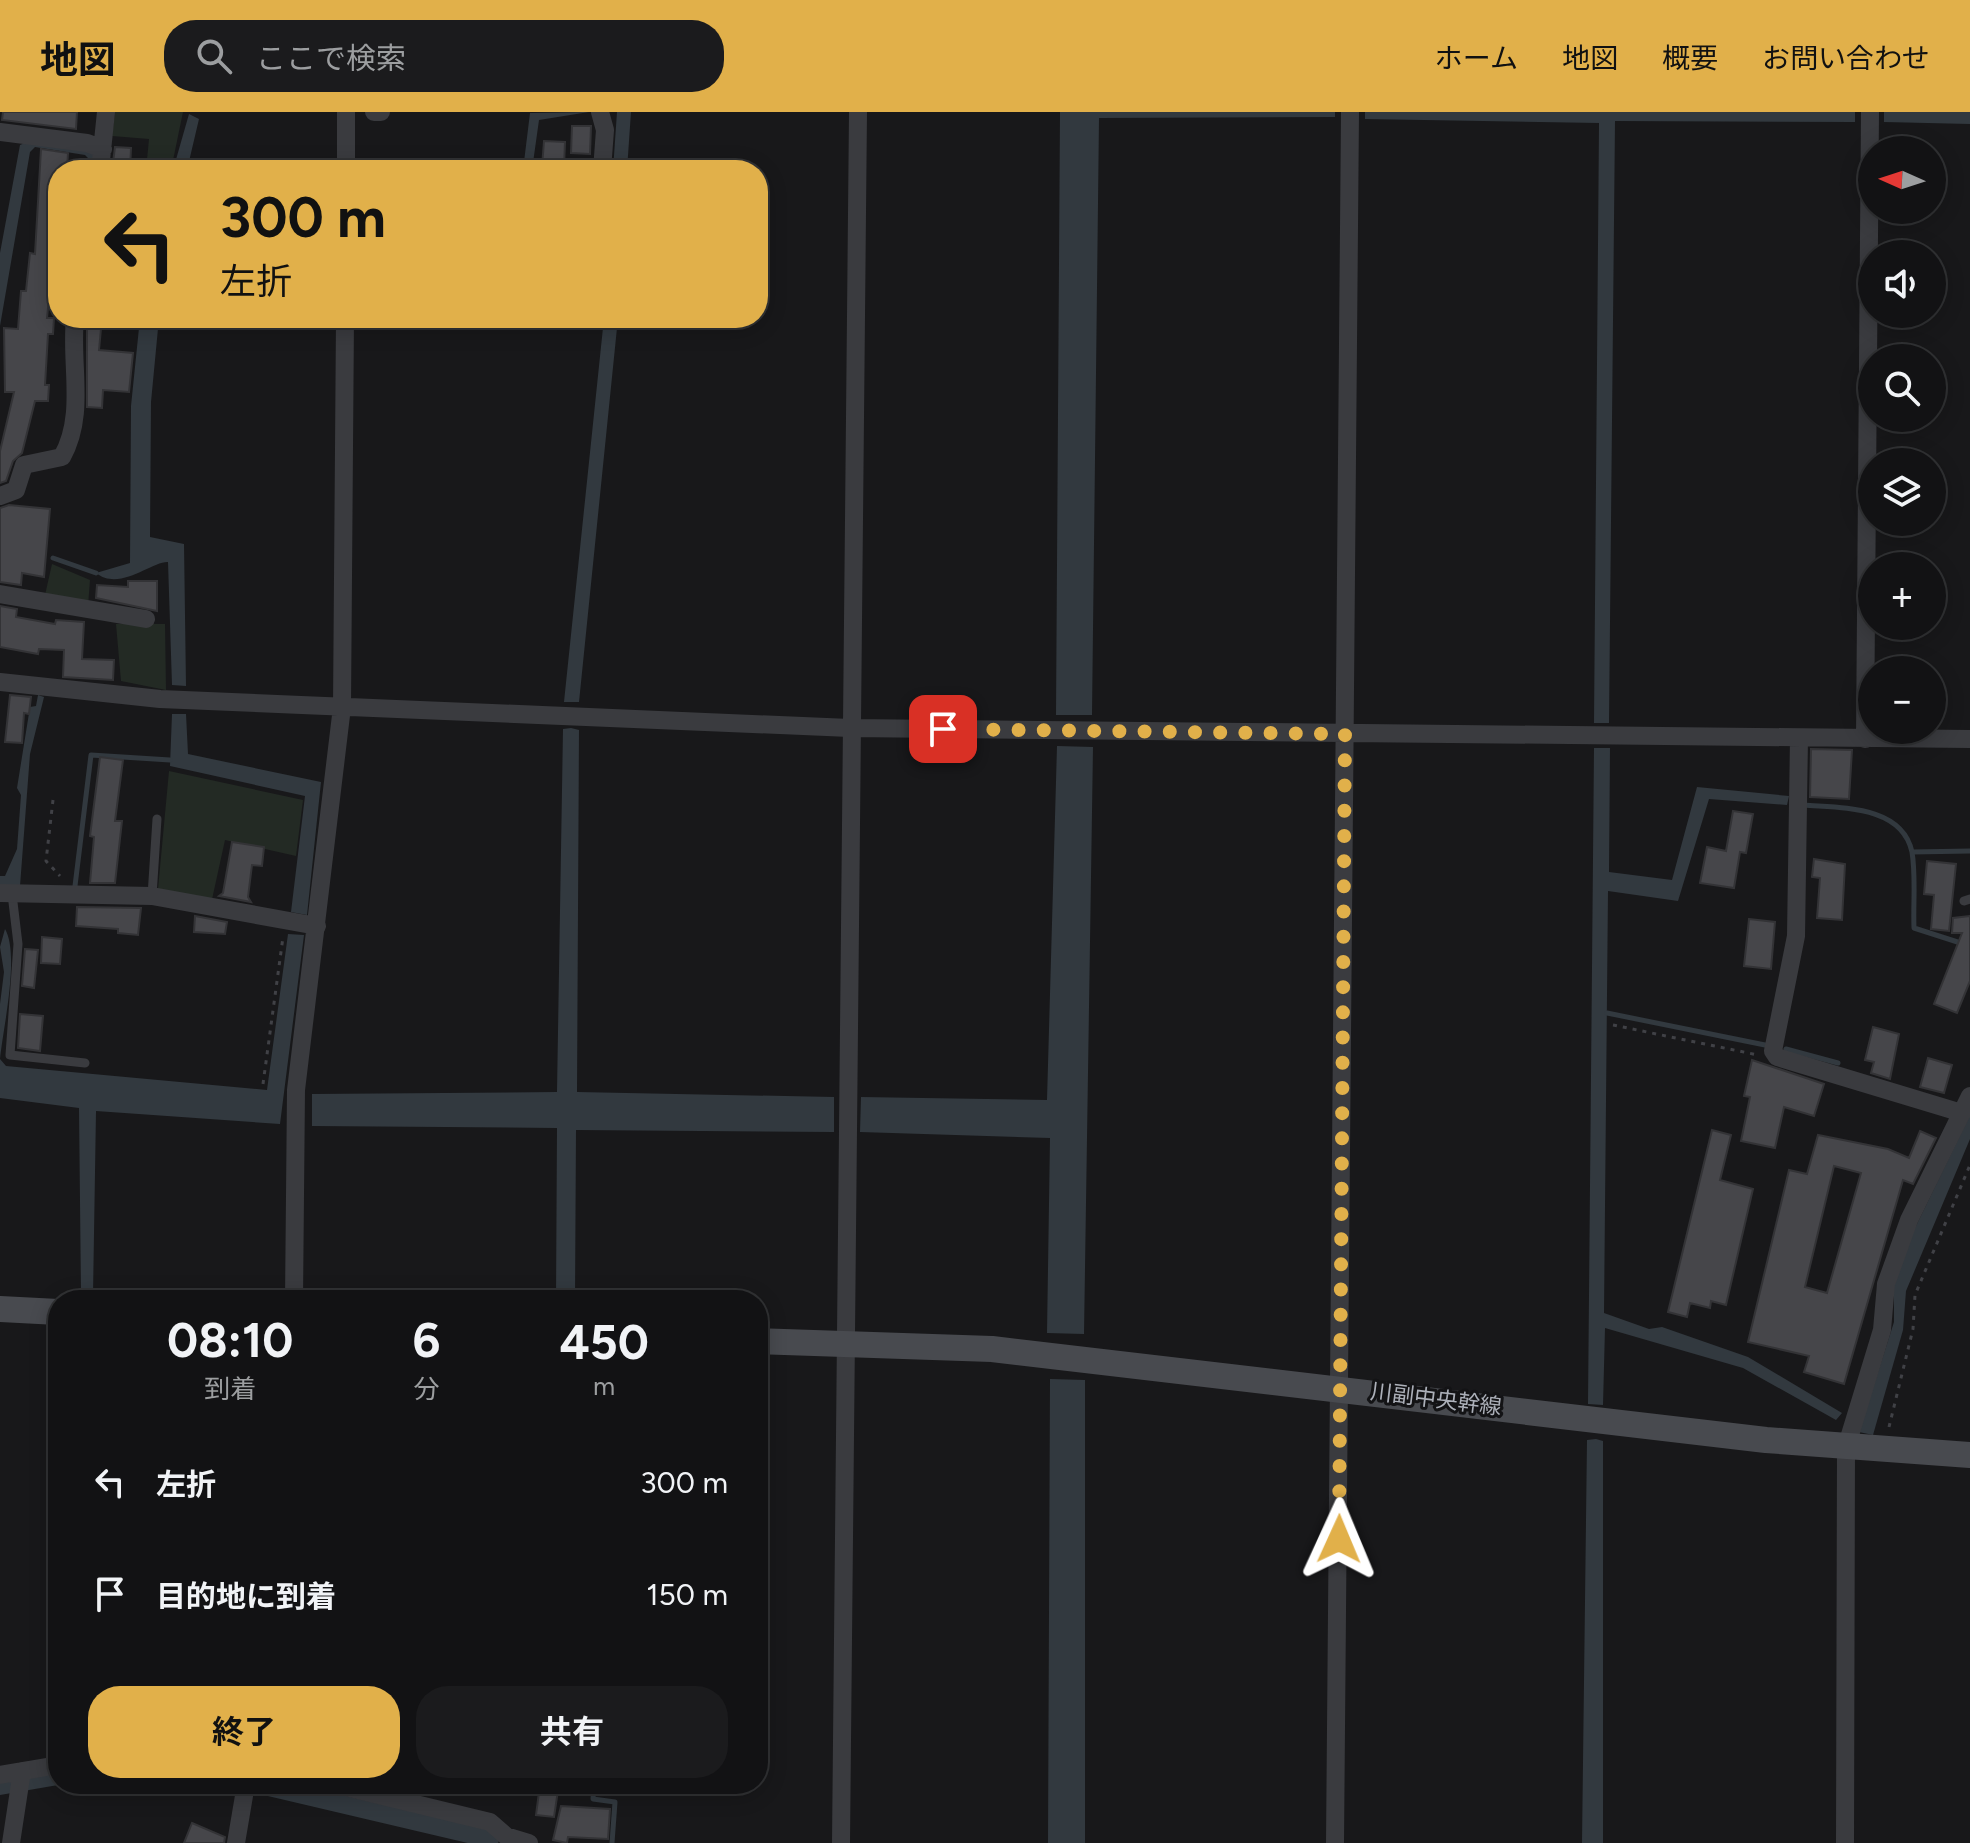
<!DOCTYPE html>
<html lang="ja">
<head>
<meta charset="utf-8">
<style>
	:root { --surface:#121214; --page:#1b1b1d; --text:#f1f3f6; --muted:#9c9ea0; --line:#313234; --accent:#e1b04a }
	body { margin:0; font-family:Figtree,"Noto Sans JP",sans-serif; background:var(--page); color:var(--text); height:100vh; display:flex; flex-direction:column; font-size:30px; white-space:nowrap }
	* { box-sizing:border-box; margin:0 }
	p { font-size:26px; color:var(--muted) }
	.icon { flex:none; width:44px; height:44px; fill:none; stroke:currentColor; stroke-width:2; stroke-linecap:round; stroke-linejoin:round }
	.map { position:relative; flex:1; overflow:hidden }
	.panel { position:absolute; left:48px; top:1178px; width:720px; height:504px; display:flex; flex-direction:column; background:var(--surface); border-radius:32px; box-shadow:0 4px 20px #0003,0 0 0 2px var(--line) }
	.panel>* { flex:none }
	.guide { position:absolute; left:48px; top:48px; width:720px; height:168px; border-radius:32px; box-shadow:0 4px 20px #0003,0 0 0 2px var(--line); background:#e1b04a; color:#111; overflow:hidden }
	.needle { width:52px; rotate:273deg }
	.buttons { position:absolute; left:1858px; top:24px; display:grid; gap:16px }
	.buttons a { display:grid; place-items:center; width:88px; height:88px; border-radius:50%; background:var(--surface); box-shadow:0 4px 20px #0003,0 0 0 2px var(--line); font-size:40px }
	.pin { position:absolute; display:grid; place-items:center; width:68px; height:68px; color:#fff; margin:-34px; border-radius:16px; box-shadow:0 4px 12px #0006 }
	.me { position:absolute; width:88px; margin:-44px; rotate:1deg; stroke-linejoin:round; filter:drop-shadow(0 0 6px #0008) }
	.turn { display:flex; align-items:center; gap:28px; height:168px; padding:0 40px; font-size:36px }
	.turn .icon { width:104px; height:104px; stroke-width:2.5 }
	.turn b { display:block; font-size:56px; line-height:68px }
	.eta { display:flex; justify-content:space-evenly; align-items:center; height:136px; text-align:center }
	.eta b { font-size:48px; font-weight:700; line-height:56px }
	.button { display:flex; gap:16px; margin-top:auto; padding:16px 40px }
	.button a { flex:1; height:92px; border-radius:32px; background:var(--accent); color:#111; font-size:32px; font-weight:700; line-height:92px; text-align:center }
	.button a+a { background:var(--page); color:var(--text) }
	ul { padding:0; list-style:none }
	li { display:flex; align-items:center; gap:24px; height:112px; padding:0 40px }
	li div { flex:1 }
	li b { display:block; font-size:30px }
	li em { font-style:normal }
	header { display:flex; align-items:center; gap:48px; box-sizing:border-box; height:112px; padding:0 40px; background:var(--accent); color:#111 }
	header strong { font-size:38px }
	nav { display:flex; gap:44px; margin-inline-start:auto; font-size:28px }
	.search { width:560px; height:72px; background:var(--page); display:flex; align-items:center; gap:20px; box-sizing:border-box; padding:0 28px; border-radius:32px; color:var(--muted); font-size:30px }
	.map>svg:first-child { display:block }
	.green { fill:#232a24 }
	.water { fill:#32393f }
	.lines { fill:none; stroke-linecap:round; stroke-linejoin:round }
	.stream { stroke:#32393f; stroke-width:5 }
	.canal { stroke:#32393f; stroke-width:18 }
	.building { fill:#46464a; stroke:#333336; stroke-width:2; fill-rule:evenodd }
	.path { stroke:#404146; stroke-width:3; stroke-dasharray:4 6; stroke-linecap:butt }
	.lane { stroke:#3a3b3f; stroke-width:9 }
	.street { stroke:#3a3b3f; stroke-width:18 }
	.secondary { stroke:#484a4f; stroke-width:26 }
	.route { stroke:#e1b04a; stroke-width:14; stroke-dasharray:0 25.2 }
	.labels { text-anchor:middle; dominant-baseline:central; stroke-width:6; stroke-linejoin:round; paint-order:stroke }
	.street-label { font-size:22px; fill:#acb0b9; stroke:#131315 }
</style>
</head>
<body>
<header>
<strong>地図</strong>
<div class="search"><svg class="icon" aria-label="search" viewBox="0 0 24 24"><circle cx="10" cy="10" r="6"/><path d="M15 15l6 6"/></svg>ここで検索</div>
<nav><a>ホーム</a><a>地図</a><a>概要</a><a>お問い合わせ</a></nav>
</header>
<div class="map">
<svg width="1970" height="1731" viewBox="0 0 1970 1731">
	<rect width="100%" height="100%" fill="#18181a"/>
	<!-- green -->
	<path class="green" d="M115 0H183L171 58H146L149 27 112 24Z
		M52 452 90 468 88 494 45 483Z
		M116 512H165L166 578 121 569Z
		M169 659 303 688 296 744 225 728 211 792 158 777Z"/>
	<!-- water -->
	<path class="water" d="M589 0 539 8 532 58H523L530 1Z
		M617 0H631L627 58H613Z
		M1060 0H1335V5L1099 6 1092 603H1056Z
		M1365 0H1855V10L1615 9 1609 611H1594L1599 11 1365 7Z
		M1884 0H1970V12L1884 10Z
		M189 2 199 7 187 58H173Z
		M27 30 91 40 97 47 95 58H89L90 48 85 43 35 35 30 40 0 214V141L20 33Z
		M140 206H159L151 290 150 425 184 432 186 574 172 573 168 450C152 449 120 480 96 461L130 451 131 294Z
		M604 206H618L579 590H564Z
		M38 583 44 585 30 642 20 774 0 773V764H5L17 737 21 683 17 676 30 595 36 594Z
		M172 602H186L188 642 321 670 307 803 291 800 305 684 170 654Z
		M571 616 579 618 577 980 834 985V1020L576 1018 575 1188H556L557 1016 312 1014V982L557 980 563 617Z
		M1057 634 1093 635 1084 1222 1047 1221 1050 1026 860 1020 861 985 1047 988Z
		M1594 636H1610L1609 760 1672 768 1697 675 1789 684 1787 693 1709 687 1678 789 1608 779 1604 1201 1649 1217 1662 1215 1748 1245 1842 1301 1836 1308 1743 1256 1605 1216 1603 1293 1588 1292Z
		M5 817C20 843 3 916 0 947L6 954 267 978 288 822 304 823 280 1012 96 999 93 1183 81 1182 79 996 0 986V892L4 860 0 835Z
		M1970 1003V1027L1906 1179 1903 1218 1873 1323 1859 1320 1894 1210V1170L1914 1118Z
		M1050 1267 1085 1268V1731H1048Z
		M1596 1327 1603 1329V1731H1582L1587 1328Z"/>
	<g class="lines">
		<!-- stream -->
		<path class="stream" d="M53 446 96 461
			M1804 693C1840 696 1902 693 1912 740 1916 764 1913 792 1914 816L1970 834
			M1912 740 1970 739
			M75 774 91 643 170 648
			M1607 901 1765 933
			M1786 937 1838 951
			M594 1672 593 1687 615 1690 612 1731"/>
		<!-- canal -->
		<path class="canal" d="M256 1672 490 1727
			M0 1674 58 1664"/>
	</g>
	<!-- building -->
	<path class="building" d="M3 0H77L76 17 2 8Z
		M572 14H591L590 42 571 41Z
		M544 29 565 30 564 56 542 55Z
		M115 35 131 36 130 58H112Z
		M41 37 68 41 67 58H58V139H54L47 206H54L53 222H48L45 273H49L48 289H35L22 341 13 349 6 369 0 371V339L14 280H5L4 216 18 217 21 179H26L30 141 35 142Z
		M87 206H102L99 238 133 241 129 280 103 278 102 296 87 295Z
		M9 393 50 397 44 465 22 461 21 473 0 470V396Z
		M128 469H157V499L96 486 97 473 128 475Z
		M0 494 17 497 16 505 55 512 56 508 84 510 82 547 114 548 113 568 63 565 64 538 39 537 38 542 0 535Z
		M10 583 31 585 29 602 24 601 22 631 5 630Z
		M1811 637 1852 638 1849 687 1810 685Z
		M100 645 123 648 115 709H122L115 771H90L94 725 90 724Z
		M1733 699 1753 702 1746 741 1740 740 1734 776 1700 771 1707 735 1726 739Z
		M232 730 264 735 262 754 252 753 248 785 251 790 219 784 223 781Z
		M1814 747 1845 752 1842 808 1817 806 1820 766 1812 765Z
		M1927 749 1956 752 1949 819 1931 817 1934 783 1924 782Z
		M77 795 141 796 138 823 118 821V817L76 814Z
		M195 804 227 810 225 822 194 820Z
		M1970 804V869L1957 901 1934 892 1962 821H1952L1953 806Z
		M1749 807 1775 810 1771 857 1744 854Z
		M42 825 62 827 60 852 41 851Z
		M25 837 38 838 34 876 22 874Z
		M20 902 43 904 40 939 18 936Z
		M1873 915 1899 922 1890 967 1871 961 1874 950 1865 948Z
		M1928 946 1952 953 1944 981 1920 975Z
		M1752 948 1824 972 1814 1004 1784 995 1775 1036 1741 1029 1750 985 1744 984Z
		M1712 1018 1731 1023 1720 1068 1753 1077 1726 1193 1711 1189 1710 1196 1690 1191 1687 1205 1668 1200Z
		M1920 1019 1936 1026 1913 1072 1903 1068 1844 1272 1804 1260 1809 1244 1748 1230 1789 1058 1807 1062 1818 1023 1888 1037 1909 1046ZM1834 1054 1861 1061 1827 1181 1805 1175Z
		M540 1672H559L554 1705 536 1703Z
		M561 1694 610 1697 608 1727 568 1725 567 1731 553 1728Z
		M192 1711 225 1725 224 1731H184Z"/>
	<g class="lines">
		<!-- path -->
		<path class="path" d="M53 688 46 749 60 764
			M1613 913 1758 943
			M263 972 283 825
			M1889 1315 1913 1217 1915 1183 1970 1053"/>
		<!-- lane -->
		<path class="lane" d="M12 782 18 832 10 943 85 951
			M152 784 157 707
			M1964 789 1970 787"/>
		<!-- street -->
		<path class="street" d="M374 0H381
			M600 0 605 18 602 58
			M0 20 87 31 103 37
			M100 58 106 0
			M346 58V0
			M0 384 16 378 24 353 62 345C86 303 70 252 75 206
			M0 482 146 507
			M0 570 160 587 850 616 1970 627
			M1799 626 1796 824 1773 939 1777 945 1962 1001
			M1865 627 1870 0
			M0 781 152 784 317 814
			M294 1188 296 978 342 595 345 206
			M0 1663 58 1653
			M333 1672 490 1710 506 1724 529 1731
			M11 1731 22 1659
			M236 1731 246 1672
			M841 1731 858 0
			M1335 1731 1350 0
			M1845 1731 1846 1336 1882 1218 1886 1172 1909 1108 1970 984"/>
		<!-- secondary -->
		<path class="secondary" d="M0 1197 58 1200
			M758 1229 992 1237 1766 1328 1970 1343"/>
	</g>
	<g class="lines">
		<!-- route -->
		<path class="route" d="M943 617 1345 622 1339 1427"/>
	</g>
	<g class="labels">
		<!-- street labels -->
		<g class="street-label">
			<text transform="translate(1436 1287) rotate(7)">川副中央幹線</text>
		</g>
	</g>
</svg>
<div class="buttons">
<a><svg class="needle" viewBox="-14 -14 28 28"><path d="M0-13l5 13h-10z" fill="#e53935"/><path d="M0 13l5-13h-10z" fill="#9c9ea0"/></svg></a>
<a><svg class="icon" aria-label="sound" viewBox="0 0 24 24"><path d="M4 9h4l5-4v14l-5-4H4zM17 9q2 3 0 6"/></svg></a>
<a><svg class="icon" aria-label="search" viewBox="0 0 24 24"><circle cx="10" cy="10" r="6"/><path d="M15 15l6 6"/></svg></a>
<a><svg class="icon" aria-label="layers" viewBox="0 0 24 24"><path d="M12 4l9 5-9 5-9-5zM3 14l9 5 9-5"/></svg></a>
<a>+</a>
<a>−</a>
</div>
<div class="pin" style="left:943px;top:617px;background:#d93025"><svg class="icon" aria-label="arrive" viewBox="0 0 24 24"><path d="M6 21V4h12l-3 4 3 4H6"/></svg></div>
<svg class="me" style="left:1339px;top:1427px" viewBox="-20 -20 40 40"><path d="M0-17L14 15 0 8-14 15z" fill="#e1b04a" stroke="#fff" stroke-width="4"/></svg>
<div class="guide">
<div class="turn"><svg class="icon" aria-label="left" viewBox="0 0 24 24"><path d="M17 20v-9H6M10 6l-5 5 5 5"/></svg><div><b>300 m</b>左折</div></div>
</div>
<section class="panel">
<div class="eta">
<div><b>08:10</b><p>到着</p></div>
<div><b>6</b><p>分</p></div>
<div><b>450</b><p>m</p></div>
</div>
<ul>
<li><svg class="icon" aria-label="left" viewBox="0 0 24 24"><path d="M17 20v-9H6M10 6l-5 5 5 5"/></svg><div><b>左折</b></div><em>300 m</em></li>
<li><svg class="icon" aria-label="arrive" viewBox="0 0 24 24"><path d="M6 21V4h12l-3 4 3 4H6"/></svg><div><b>目的地に到着</b></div><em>150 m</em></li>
</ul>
<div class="button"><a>終了</a><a>共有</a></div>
</section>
</div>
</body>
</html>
